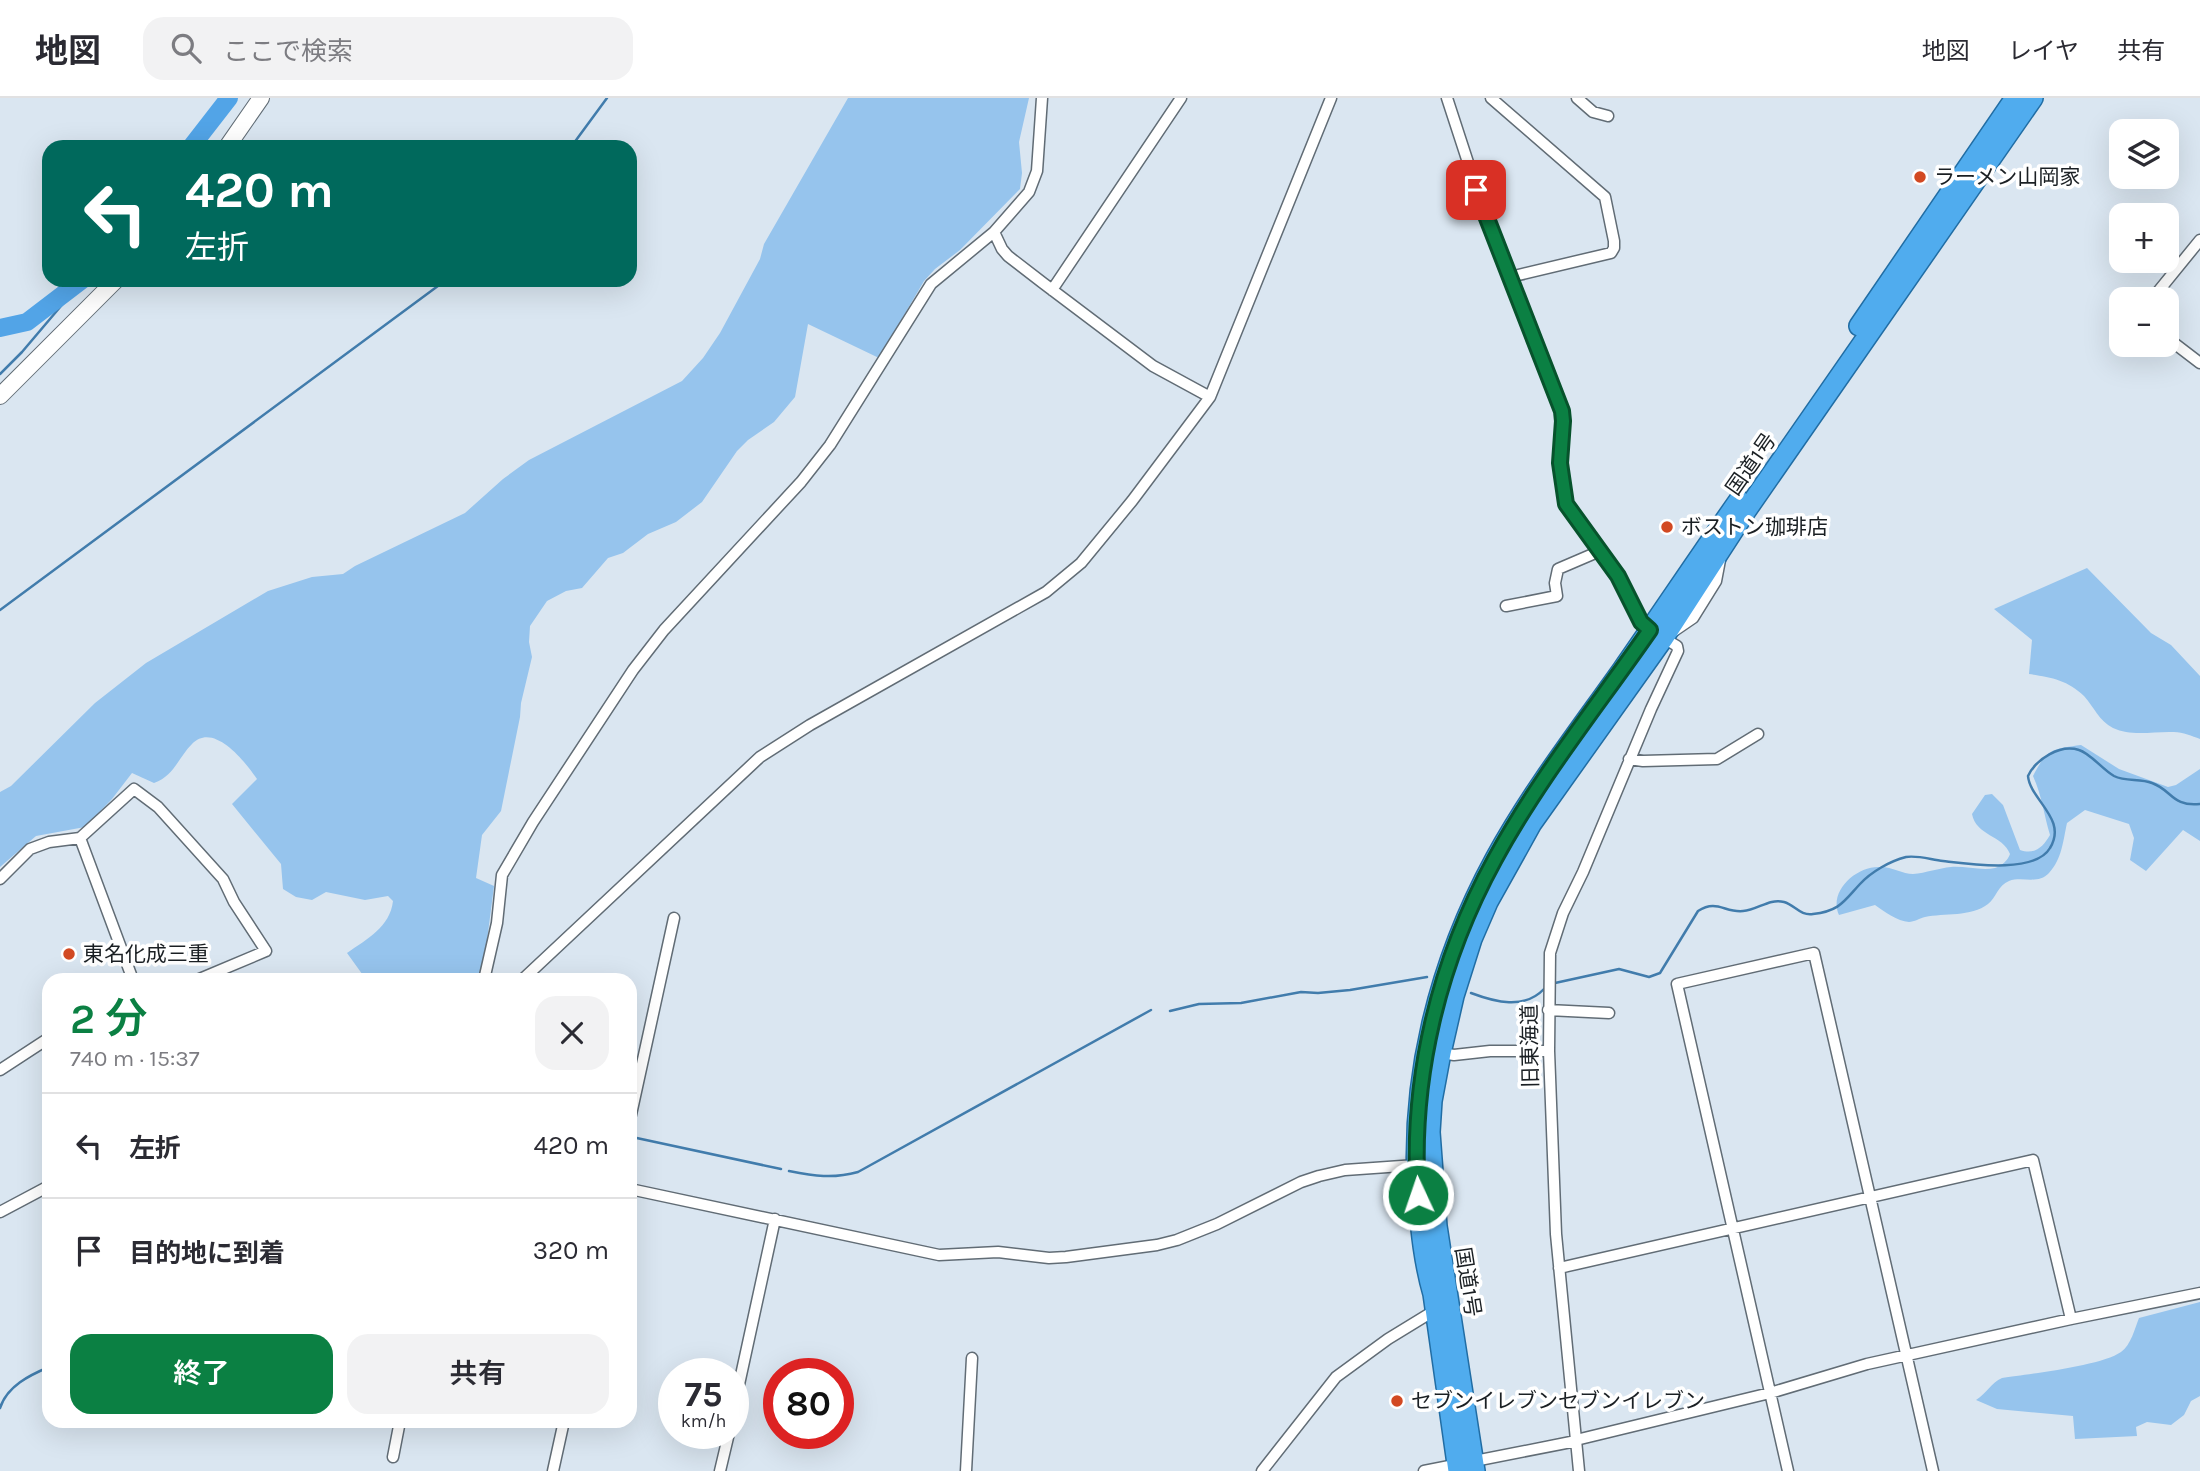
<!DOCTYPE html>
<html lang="ja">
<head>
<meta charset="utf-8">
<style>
	:root { --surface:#fff; --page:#f2f2f3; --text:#2b2b33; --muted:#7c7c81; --line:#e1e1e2; --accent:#0b8043 }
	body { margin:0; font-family:Karla,"Noto Sans JP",sans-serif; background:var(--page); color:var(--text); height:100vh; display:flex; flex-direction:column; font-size:26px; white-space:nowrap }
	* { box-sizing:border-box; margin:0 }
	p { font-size:23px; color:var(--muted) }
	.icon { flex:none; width:38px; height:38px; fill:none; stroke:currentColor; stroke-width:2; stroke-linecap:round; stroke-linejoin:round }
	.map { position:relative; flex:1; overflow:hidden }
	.sheet { position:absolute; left:42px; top:875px; width:595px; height:455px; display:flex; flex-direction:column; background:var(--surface); border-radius:21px; box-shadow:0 7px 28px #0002 }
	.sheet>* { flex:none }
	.guide { position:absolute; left:42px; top:42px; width:595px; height:147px; border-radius:21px; box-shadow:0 7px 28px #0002; background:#00695c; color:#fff; overflow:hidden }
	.controls { position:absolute; left:2109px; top:21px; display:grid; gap:14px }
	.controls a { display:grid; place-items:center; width:70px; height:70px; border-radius:14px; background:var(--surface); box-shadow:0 7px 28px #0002; font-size:35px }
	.speed { position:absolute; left:658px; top:1260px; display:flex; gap:14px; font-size:35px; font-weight:700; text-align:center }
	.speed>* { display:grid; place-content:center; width:91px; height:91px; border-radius:50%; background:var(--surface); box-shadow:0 7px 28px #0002; line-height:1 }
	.speed small { font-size:18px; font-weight:400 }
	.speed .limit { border:10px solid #d22; background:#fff; color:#111 }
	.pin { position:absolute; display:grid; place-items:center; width:60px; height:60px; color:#fff; margin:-30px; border-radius:14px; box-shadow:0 4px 10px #0006 }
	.me { position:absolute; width:77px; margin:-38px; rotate:357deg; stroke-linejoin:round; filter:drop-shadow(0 0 5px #0008) }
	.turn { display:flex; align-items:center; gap:24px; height:147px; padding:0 28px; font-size:32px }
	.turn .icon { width:91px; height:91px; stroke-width:2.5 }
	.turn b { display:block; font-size:49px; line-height:60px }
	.round { display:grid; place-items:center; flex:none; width:74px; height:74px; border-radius:21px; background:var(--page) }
	.overview { display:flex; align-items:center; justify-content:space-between; height:119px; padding:0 28px }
	h1 { font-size:42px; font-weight:600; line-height:52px; color:var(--accent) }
	.button { display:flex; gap:14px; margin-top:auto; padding:14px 28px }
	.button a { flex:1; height:80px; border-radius:21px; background:var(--accent); color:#fff; font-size:28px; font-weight:600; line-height:80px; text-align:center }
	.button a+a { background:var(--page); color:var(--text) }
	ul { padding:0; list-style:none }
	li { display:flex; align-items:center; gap:21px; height:105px; padding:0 28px; border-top:2px solid var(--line) }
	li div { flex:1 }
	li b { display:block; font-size:26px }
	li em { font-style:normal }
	header { display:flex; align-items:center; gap:42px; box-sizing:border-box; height:98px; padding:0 35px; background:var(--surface); border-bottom:2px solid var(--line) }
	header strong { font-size:33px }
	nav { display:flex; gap:38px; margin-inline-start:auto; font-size:24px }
	.search { width:490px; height:63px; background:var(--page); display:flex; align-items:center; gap:18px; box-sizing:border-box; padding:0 24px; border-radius:21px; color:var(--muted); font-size:26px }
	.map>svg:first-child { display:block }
	.green { fill:#96c4ed }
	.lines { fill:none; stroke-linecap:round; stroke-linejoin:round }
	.stream { stroke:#417cac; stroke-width:2.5 }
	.river { stroke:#52a4e7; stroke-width:18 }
	.minor-casing { stroke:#616c75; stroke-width:13 }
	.secondary-casing { stroke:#616c75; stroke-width:18 }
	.trunk-casing { stroke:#216da4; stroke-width:22 }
	.minor { stroke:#fff; stroke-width:10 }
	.secondary { stroke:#fff; stroke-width:16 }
	.trunk { stroke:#50acee; stroke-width:19 }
	.route-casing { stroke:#07532c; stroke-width:18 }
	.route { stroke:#0b8043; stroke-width:12 }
	.poi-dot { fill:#d24922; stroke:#fff; stroke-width:2.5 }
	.labels { text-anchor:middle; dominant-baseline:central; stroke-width:7; stroke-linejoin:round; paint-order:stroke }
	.poi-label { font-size:21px; fill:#1a1f23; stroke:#fff; text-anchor:start }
	.street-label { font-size:21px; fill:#1a1f23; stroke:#fff }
</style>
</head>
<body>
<header>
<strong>地図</strong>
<div class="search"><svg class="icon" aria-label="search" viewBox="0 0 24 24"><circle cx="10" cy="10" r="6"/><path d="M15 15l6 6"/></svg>ここで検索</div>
<nav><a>地図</a><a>レイヤ</a><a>共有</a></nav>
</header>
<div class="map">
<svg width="2200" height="1373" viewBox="0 0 2200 1373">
	<rect width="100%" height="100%" fill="#dae6f1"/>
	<!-- green -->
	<path class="green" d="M848 0H1029L1019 44 1022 75 1020 91 960 152 935 171 924 183 879 260 808 226 795 299 774 324 748 342 737 353 702 404 676 424 648 436 623 455 608 460 582 490 566 493 547 503 530 528 529 544 532 559 521 605 520 619 501 713 482 737 476 780 494 788 484 866 477 882H368L365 880 347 855C367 841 390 829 393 803L388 798 365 802 326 794 312 802 296 799 283 791 281 766 232 706 257 681C246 665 214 623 192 646 178 660 174 678 154 685L132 675 112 701 85 729 36 738 0 769V694L11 688 95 605 146 565 268 493 312 479 343 476 355 468 465 415 503 381 529 362 682 283 703 260 720 235 760 161 764 146Z
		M2087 470 2151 535 2171 547 2200 578V641C2192 638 2183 634 2174 634 2154 633 2132 639 2113 630 2099 623 2094 609 2084 598 2068 582 2050 579 2029 576L2032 542 1994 511Z
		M2081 647 2119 671 2168 689 2176 687 2200 671V743L2183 732 2146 773 2130 762 2134 740 2129 726 2085 712 2067 725C2063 743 2062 761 2049 775 2038 787 2022 778 2009 783 1998 787 1996 800 1988 806 1971 819 1944 815 1925 819 1920 820 1914 824 1909 824 1897 823 1885 814 1875 807L1839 817C1828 793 1857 767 1881 769 1892 769 1903 776 1913 776 1926 775 1939 770 1951 769 1965 768 1982 773 1995 770 2002 768 2008 762 2010 756 2003 737 1976 738 1972 716L1985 697 1992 696 2003 707 2020 752C2035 757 2043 749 2050 737 2044 717 2042 698 2033 678 2047 651 2051 651 2081 647Z
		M2200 1204V1298L2191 1303 2184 1317 2171 1327 2147 1324 2136 1329 2137 1338 2075 1341 2073 1318 1997 1311 1976 1302C1987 1295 1991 1285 2002 1280 2029 1276 2101 1268 2121 1254 2131 1247 2135 1230 2139 1220Z"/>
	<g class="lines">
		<!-- stream -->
		<path class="stream" d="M571 49 607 0
			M0 276 22 254 83 182
			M0 512 446 182
			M1555 885 1619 871 1649 879 1660 875 1698 813C1717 801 1725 815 1743 813 1758 812 1769 800 1784 804 1795 807 1800 818 1813 816 1840 813 1844 803 1860 786 1871 774 1890 763 1906 759 1918 757 1932 762 1943 763 1969 766 2035 776 2050 750 2068 721 2030 702 2028 678 2036 661 2060 646 2079 652 2090 655 2103 672 2114 678 2126 684 2140 680 2152 685 2172 692 2172 709 2200 706
			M1471 895C1495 904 1524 912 1544 891
			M1170 913 1199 906 1241 905 1301 894 1318 895 1350 892 1427 879
			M632 1039 781 1071
			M789 1073C814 1078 833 1081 858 1074L1151 912
			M0 1310C7 1288 30 1277 49 1269"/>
		<!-- river -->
		<path class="river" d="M191 49 229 0
			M0 230 27 224 82 182"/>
		<defs>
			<path id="minor" d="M1447 0 1477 92 1562 313 1563 323 1560 364 1566 406 1618 478 1641 524 1650 532 1677 548 1678 553 1651 611 1583 774 1563 815 1550 855 1549 953 1556 1136 1579 1373
				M1491 0 1605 99 1614 143V150L1611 155 1510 179
				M1577 0 1593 14 1608 18
				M994 134 1002 151 1008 158 1043 185 1153 268 1210 299
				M1052 192 1181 0
				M2152 201 2200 142
				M2166 239 2200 265
				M1506 508 1557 498 1555 485 1558 471 1600 453
				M1674 533 1693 520 1716 483 1720 462
				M1629 661 1643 663 1717 661 1758 636
				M80 740 133 882
				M0 781 30 751 49 744 80 740 134 691 158 709 223 781 234 804 266 853 197 882
				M484 882 497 825 502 777 533 724 633 572 664 532 801 384 830 347 931 186 994 134 1029 94 1037 73 1042 0
				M522 882 760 659 810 627 1046 494 1081 465 1132 403 1210 299 1331 0
				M1548 912 1609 915
				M1441 955 1454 957 1490 953H1549
				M0 972 49 940
				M630 1021 674 820
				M630 1091 939 1157 998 1154 1049 1160 1066 1159 1157 1147 1177 1142 1217 1126 1301 1084 1319 1078 1345 1072 1416 1067
				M0 1114 49 1088
				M1559 1170 2033 1062 2071 1221
				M733 1314 775 1121
				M1576 1342 1770 1295 1867 1266 2071 1221 2200 1195
				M393 1359 400 1323
				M553 1373 564 1323
				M720 1373 729 1335
				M966 1373 972 1260
				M1262 1373 1336 1279 1388 1241 1437 1211
				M1424 1373 1576 1343
				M1788 1373 1677 886 1814 855 1933 1373"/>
			<path id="secondary" d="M227 49 261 0
				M0 298 116 182"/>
			<path id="trunk" d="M1859 228 2015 0
				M1458 1373 1433 1196C1424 1165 1421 1134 1418 1102 1409 983 1438 866 1495 761 1531 695 1578 634 1622 572 1661 516 1699 459 1739 402
				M1475 1373 1437 1128 1430 1034 1432 1003 1441 955 1454 898 1472 841 1488 804 1532 725 1663 541 1746 413 2033 0"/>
		</defs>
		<!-- minor casing -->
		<use href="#minor" class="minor-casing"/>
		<!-- secondary casing -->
		<use href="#secondary" class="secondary-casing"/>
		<!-- trunk casing -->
		<use href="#trunk" class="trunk-casing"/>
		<!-- minor -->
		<use href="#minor" class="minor"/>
		<!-- secondary -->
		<use href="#secondary" class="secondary"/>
		<!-- trunk -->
		<use href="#trunk" class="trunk"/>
	</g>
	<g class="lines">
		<defs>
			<path id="route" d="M1418 1097C1410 980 1439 863 1495 761 1539 680 1598 607 1650 532L1641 524 1618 478 1566 406 1560 365 1563 323 1562 313 1476 92"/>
		</defs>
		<!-- route casing -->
		<use href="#route" class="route-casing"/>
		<!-- route -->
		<use href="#route" class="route"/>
	</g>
	<!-- markers -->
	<g class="poi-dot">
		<circle cx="1920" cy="79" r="7"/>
		<circle cx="1667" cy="429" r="7"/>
		<circle cx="69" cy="856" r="7"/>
		<circle cx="1397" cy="1303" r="7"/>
	</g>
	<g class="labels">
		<!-- poi labels -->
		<g class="poi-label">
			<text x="1934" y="79">ラーメン山岡家</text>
			<text x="1681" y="429">ボストン珈琲店</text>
			<text x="83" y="856">東名化成三重</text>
			<text x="1411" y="1303">セブンイレブンセブンイレブン</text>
		</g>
		<!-- street labels -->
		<g class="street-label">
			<text transform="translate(1751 366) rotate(-55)">国道1号</text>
			<text transform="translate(1530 948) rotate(-91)">旧東海道</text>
			<text transform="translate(1468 1184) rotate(81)">国道1号</text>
		</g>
	</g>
</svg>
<div class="controls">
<a><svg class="icon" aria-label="layers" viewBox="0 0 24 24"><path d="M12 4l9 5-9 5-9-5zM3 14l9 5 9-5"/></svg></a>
<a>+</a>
<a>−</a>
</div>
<div class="speed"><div>75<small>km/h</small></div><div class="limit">80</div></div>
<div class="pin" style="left:1476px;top:92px;background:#d93025"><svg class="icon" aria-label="arrive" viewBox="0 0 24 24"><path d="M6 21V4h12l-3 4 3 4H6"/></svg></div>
<svg class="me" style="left:1418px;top:1097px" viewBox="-20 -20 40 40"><circle r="17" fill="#0b8043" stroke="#fff" stroke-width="3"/><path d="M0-11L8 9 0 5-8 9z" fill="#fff"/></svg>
<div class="guide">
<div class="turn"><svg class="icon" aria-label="left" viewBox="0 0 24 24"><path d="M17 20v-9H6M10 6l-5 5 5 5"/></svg><div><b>420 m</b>左折</div></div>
</div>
<section class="sheet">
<div class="overview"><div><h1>2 分</h1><p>740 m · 15:37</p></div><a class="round"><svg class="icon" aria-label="close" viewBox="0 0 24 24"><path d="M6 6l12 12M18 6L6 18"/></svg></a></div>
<ul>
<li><svg class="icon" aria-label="left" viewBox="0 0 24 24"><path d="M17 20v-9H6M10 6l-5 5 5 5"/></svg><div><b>左折</b></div><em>420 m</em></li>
<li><svg class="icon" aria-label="arrive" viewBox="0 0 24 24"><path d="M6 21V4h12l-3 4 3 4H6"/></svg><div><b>目的地に到着</b></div><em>320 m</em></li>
</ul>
<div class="button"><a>終了</a><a>共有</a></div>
</section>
</div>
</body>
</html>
